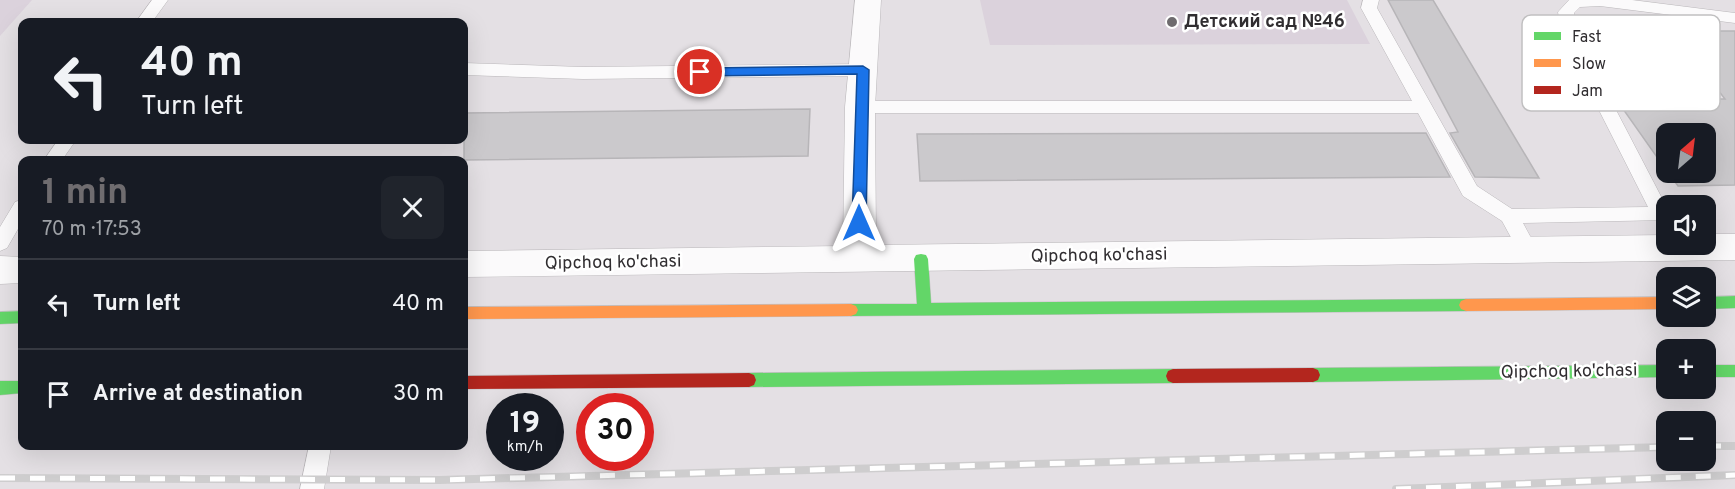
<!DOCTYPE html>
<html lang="en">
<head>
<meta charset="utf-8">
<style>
	:root { --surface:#171b24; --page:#20242c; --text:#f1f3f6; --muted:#9ea1a6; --line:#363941; --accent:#6f6c6f }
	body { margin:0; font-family:Overpass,sans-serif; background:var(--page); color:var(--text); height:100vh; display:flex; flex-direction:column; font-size:22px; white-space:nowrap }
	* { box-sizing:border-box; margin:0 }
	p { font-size:20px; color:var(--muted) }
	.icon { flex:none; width:33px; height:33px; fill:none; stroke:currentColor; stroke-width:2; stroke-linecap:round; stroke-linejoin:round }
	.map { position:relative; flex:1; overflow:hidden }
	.sheet { position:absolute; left:18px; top:156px; width:450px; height:294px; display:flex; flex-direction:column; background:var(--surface); border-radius:12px; box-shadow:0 6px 24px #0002 }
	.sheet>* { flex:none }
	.guide { position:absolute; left:18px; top:18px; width:450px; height:126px; border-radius:12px; box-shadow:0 6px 24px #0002; background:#171b24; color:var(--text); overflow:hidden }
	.needle { width:39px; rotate:28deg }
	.buttons { position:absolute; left:1656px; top:123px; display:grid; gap:12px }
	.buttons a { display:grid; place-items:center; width:60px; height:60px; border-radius:12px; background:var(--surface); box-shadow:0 6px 24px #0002; font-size:30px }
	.speed { position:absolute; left:486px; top:393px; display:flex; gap:12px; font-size:30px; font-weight:700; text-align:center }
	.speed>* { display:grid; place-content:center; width:78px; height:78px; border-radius:50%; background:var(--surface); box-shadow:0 6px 24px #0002; line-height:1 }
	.speed small { font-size:15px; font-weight:400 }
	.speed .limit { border:9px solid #d22; background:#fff; color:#111 }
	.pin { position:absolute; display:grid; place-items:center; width:51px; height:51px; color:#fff; margin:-26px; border:3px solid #fff; border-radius:50%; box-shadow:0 2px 6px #0007 }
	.me { position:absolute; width:66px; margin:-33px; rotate:0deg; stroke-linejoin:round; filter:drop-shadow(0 0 4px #0008) }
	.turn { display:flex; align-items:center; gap:21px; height:126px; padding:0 24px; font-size:27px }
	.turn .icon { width:78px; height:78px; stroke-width:2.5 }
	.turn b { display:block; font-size:42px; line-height:51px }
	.round { display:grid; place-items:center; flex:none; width:63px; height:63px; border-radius:12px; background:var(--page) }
	.headline { display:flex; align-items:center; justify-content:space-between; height:102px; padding:0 24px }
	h1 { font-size:36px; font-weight:700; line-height:45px; color:var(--accent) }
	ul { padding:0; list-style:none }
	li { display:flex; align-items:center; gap:18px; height:90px; padding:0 24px; border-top:2px solid var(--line) }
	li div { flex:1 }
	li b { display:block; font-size:22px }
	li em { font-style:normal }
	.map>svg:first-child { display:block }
	.built { fill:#dbd2dc }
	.building { fill:#cbc9cc; stroke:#b7b5b8; stroke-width:1.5 }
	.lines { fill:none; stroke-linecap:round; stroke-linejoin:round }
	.lane-casing { stroke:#bab7ba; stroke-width:1 }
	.street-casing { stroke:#bab7ba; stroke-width:1 }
	.fast-casing { stroke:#c0bec0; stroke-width:1 }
	.slow-casing { stroke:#c0bec0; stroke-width:1 }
	.jam-casing { stroke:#c0bec0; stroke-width:1 }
	.lane { fill:#fbfafb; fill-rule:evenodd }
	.street { fill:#fbfafb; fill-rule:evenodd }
	.fast { fill:#63d668; fill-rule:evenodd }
	.slow { fill:#ff974d; fill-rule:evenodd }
	.jam { fill:#b3261e; fill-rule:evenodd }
	.rail-casing { stroke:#cecdce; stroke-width:8 }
	.rail { stroke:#fff; stroke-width:5; stroke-dasharray:15; stroke-linecap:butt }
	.route { fill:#1a73e8; stroke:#114b97; stroke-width:1.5 }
	.poi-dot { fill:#6f6c6f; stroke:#fff; stroke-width:2 }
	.labels { text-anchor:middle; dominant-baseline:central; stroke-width:5; stroke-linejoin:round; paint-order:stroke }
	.poi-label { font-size:18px; font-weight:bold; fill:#302d30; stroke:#fff; text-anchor:start }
	.street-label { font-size:18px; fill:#302d30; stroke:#fff }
	.key { fill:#fff; stroke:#c1c0c1; stroke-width:1.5 }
	.key-label { font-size:16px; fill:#302d30 }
</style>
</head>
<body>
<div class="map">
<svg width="1735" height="489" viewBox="0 0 1735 489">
	<rect width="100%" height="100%" fill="#e4e0e4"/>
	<!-- built -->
	<path class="built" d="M0 0H32L0 36Z
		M980 0H1347L1370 44 990 45Z"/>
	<!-- building -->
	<path class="building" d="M1388 0H1433L1539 178 1475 177 1450 133 1458 132Z
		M1672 31H1735V185L1678 186 1668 172H1706V134H1666V170L1616 99H1725Z
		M810 109 808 156 464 160V113Z
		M1426 133 1450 177 920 181 917 134Z"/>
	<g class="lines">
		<defs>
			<path id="lane" d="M152 0H168L152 22H136Z
				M1363 0H1379L1377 8 1477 186 1512 209 1648 207 1562 37 1558 12 1569 0H1632L1735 13V23L1600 6 1580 7 1574 13 1578 37 1666 206V220L1523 223 1537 249 1534 254 1527 257 1520 254 1502 221 1463 196 1418 113H860L851 107 860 101H1412L1361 8Z
				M464 63 583 67 863 64 871 70 863 76 583 79 464 75Z
				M58 140H76L62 160H44Z
				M22 200V222L7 248 0 251V227L15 202Z
				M309 446H331L324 489H300Z"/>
			<path id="street" d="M855 0H881L875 107 876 245 1666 235V244H1706V234H1735V260L464 277V251L843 246 845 107Z
				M0 256 22 257V283L0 284Z"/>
			<path id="fast" d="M921 254 926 255 928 259 931 303 1466 299 1471 301 1473 305 1471 309 1466 311 851 316 846 314 844 310 846 306 851 304H917L914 259 916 255Z
				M1735 296V308L1706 309V297Z
				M22 311V323L0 324V312Z
				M1666 365V377L1313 382 1308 380 1306 375 1308 370 1313 368Z
				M1706 365H1735V377H1706Z
				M1173 369 1178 371 1180 376 1178 381 1173 383 749 387 744 385 742 380 744 375 749 373Z
				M0 381H22V393L0 395Z"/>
			<path id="slow" d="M1666 297V309L1466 311 1461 309 1459 305 1461 301 1466 299Z
				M851 304 856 306 858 310 856 314 851 316 464 319V307Z"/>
			<path id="jam" d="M1313 368 1318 370 1320 375 1318 380 1313 382 1173 383 1168 381 1166 376 1168 371 1173 369Z
				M749 373 754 375 756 380 754 385 749 387 464 389V376Z"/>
		</defs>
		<!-- lane casing -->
		<use href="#lane" class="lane-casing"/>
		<!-- street casing -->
		<use href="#street" class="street-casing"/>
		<!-- fast casing -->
		<use href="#fast" class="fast-casing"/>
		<!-- slow casing -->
		<use href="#slow" class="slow-casing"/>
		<!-- jam casing -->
		<use href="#jam" class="jam-casing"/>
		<!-- lane -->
		<use href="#lane" class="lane"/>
		<!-- street -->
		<use href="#street" class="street"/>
		<!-- fast -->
		<use href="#fast" class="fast"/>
		<!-- slow -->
		<use href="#slow" class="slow"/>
		<!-- jam -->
		<use href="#jam" class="jam"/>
		<defs>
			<path id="rail" d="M1706 446H1735
				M0 478 439 480 1666 447
				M1396 489 1735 475"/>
		</defs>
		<!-- rail casing -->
		<use href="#rail" class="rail-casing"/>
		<!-- rail -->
		<use href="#rail" class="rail"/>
	</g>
	<!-- route -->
	<path class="route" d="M863 66 869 70 866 223 859 229 852 223 857 74 700 76 694 72 700 68Z"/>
	<!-- markers -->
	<circle class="poi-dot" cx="1172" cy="22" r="6"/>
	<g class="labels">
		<!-- poi labels -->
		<g class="poi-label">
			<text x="1184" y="22">Детский сад №46</text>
		</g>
		<!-- street labels -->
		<g class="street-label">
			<text transform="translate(1099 256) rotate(-1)">Qipchoq ko'chasi</text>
			<text transform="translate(613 263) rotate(-1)">Qipchoq ko'chasi</text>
			<text transform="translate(1569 372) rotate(-1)">Qipchoq ko'chasi</text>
		</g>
	</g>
	<!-- legend -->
	<rect x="1522" y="15" width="198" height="96" rx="9" class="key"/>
	<rect x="1534" y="32" width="27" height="8" fill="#63d668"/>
	<rect x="1534" y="59" width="27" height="8" fill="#ff974d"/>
	<rect x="1534" y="86" width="27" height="8" fill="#b3261e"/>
	<g class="key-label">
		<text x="1572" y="42">Fast</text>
		<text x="1572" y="69">Slow</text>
		<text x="1572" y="96">Jam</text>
	</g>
</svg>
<div class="buttons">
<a><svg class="needle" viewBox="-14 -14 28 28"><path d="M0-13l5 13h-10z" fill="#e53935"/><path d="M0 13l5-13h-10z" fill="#9ea1a6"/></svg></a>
<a><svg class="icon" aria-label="sound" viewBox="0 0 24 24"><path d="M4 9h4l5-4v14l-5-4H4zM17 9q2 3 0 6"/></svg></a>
<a><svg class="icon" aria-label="layers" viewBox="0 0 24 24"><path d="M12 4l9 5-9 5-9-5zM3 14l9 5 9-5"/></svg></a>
<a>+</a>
<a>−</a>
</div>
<div class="speed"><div>19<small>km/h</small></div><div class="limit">30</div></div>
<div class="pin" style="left:700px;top:72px;background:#d93025"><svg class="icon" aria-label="arrive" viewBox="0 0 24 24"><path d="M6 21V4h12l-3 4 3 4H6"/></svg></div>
<svg class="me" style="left:859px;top:223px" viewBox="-20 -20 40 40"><path d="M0-17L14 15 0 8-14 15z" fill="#1a73e8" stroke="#fff" stroke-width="4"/></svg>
<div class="guide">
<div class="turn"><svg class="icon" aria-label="left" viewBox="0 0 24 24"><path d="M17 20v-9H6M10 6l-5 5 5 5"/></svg><div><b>40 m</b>Turn left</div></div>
</div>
<section class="sheet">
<div class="headline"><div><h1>1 min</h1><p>70 m · 17:53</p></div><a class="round"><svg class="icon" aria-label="close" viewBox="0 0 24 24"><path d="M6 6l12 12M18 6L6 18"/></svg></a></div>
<ul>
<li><svg class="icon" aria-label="left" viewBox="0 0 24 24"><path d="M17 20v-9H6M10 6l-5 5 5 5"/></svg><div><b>Turn left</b></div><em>40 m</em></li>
<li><svg class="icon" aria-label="arrive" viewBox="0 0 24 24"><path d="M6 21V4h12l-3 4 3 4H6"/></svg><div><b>Arrive at destination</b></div><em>30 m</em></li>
</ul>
</section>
</div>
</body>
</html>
